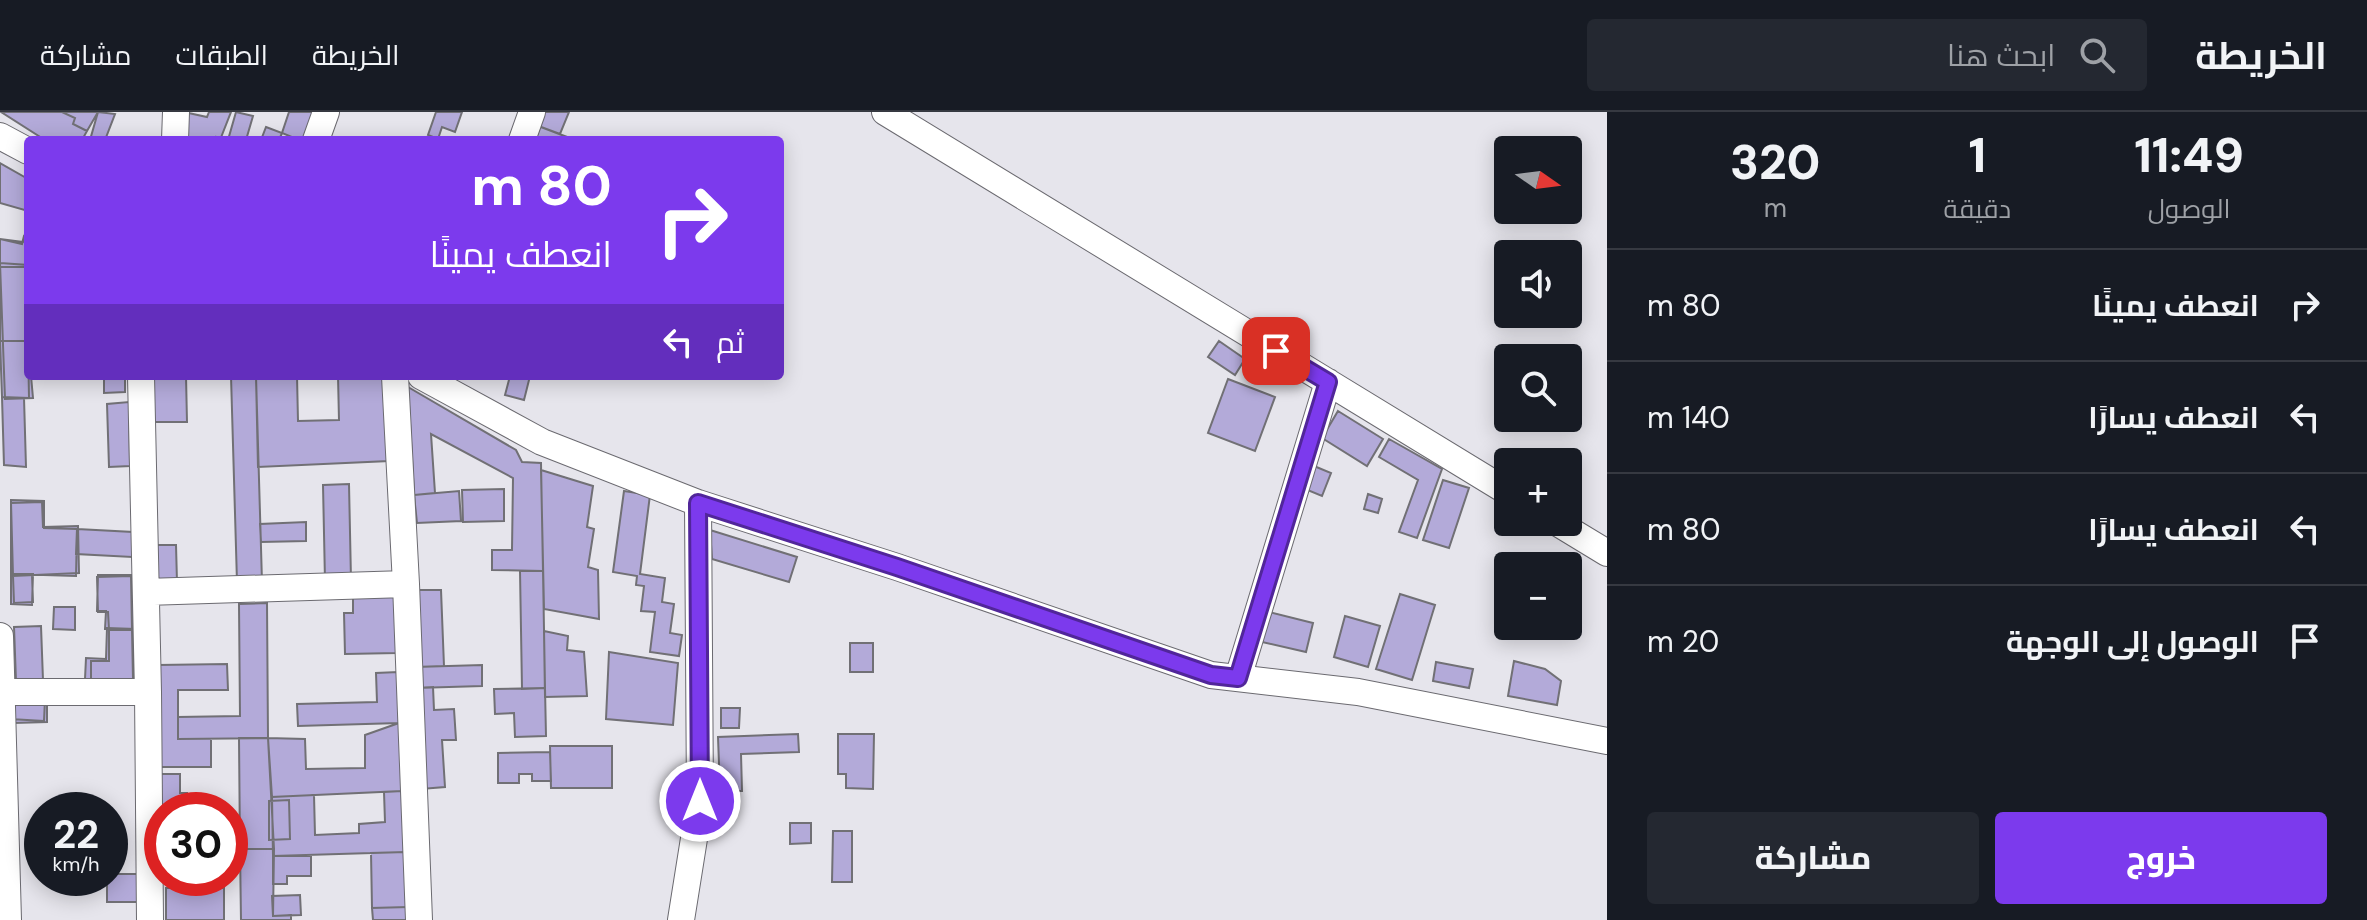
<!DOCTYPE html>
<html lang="ar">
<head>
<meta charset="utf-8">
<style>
	:root { --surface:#171b24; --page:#242831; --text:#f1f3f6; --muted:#9ea1a6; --line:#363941; --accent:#7c3aed }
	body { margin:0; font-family:"DM Sans",Cairo,sans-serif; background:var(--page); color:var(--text); direction:rtl; height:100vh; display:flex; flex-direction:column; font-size:30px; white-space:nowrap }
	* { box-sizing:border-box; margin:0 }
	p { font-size:26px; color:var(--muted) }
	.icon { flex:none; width:44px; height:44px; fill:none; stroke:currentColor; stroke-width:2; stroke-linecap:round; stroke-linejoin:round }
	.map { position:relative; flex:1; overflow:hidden; direction:ltr }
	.details { display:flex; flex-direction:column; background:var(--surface); width:760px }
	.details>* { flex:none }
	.top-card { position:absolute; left:24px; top:24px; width:760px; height:244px; border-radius:8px; box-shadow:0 4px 20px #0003; direction:rtl; background:#7c3aed; color:#fff; overflow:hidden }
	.needle { width:52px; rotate:104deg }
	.fabs { position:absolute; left:1494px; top:24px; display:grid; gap:16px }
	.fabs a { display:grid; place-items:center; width:88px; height:88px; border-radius:8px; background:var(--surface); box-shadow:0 4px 20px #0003; font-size:40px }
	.speed { position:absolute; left:24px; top:680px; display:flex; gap:16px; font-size:40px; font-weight:700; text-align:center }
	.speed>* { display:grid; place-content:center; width:104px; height:104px; border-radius:50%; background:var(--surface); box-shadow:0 4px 20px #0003; line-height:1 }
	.speed small { font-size:20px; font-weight:400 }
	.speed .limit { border:12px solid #d22; background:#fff; color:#111 }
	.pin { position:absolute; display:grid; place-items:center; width:68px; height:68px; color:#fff; margin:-34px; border-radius:16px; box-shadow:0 4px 12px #0006 }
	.me { position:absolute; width:88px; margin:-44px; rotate:0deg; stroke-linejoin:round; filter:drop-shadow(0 0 6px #0008) }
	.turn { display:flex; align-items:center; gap:28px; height:168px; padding:0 40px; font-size:36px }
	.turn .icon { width:104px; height:104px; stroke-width:2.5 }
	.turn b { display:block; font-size:56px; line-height:68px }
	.then { display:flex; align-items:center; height:76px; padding:0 40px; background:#0003; gap:16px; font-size:30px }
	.eta { display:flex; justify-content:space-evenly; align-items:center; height:136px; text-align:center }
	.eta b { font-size:48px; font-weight:800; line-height:56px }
	.primary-button { display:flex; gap:16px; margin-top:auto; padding:16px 40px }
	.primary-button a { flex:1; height:92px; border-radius:8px; background:var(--accent); color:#fff; font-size:32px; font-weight:800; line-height:92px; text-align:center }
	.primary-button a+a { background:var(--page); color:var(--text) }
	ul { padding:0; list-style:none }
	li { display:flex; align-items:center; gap:24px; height:112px; padding:0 40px; border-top:2px solid var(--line) }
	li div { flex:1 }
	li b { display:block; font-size:30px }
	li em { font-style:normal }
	header { display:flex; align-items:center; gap:48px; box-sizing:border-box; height:112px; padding:0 40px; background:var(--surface); border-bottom:2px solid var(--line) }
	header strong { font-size:38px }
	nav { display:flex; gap:44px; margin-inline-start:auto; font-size:28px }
	.search { width:560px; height:72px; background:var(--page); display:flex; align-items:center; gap:20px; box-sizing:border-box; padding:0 28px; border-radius:8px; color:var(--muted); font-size:30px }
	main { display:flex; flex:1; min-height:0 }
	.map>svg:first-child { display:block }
	.building { fill:#b3aad9; stroke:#717075; stroke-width:2 }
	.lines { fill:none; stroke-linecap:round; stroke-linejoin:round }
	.minor-casing { stroke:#6b6a70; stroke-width:28 }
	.minor { stroke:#fff; stroke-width:26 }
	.route-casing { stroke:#51269a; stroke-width:20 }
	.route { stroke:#7c3aed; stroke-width:14 }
</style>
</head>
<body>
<header>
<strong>الخريطة</strong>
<div class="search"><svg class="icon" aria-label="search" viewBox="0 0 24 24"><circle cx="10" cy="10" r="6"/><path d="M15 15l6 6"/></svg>ابحث هنا</div>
<nav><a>الخريطة</a><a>الطبقات</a><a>مشاركة</a></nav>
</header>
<main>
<section class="details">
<div class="eta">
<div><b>11:49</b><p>الوصول</p></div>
<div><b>1</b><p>دقيقة</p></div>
<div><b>320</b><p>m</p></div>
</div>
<ul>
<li><svg class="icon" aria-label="right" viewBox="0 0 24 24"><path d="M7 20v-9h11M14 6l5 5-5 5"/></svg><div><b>انعطف يمينًا</b></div><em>80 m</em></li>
<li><svg class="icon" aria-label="left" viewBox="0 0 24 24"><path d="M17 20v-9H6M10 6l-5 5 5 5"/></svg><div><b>انعطف يسارًا</b></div><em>140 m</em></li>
<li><svg class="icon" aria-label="left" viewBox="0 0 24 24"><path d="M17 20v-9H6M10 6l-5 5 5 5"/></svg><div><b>انعطف يسارًا</b></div><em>80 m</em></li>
<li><svg class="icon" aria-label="arrive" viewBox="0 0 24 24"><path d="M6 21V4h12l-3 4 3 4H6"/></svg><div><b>الوصول إلى الوجهة</b></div><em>20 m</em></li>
</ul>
<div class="primary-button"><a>خروج</a><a>مشاركة</a></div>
</section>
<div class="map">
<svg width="1607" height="808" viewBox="0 0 1607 808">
	<rect width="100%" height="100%" fill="#e6e5ec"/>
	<!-- building -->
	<path class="building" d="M1 0H62L75 6 73 12 87 19 82 28H45Z
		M62 0H98L87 19 73 12 75 6Z
		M98 0 115 2 105 28H90Z
		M184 0 207 5 209 0H231L220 28 216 25 214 28H182Z
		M236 0 253 4 246 28H228Z
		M289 0H318L307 28H299L282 21Z
		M436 0H462L455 20 442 15 438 27 428 23Z
		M538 0H569L560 22 533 12Z
		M533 12 575 28H527Z
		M266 15 282 21 279 28H261Z
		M0 51 28 67V99L0 91Z
		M28 109V155H0V127L23 130Z
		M24 124H28V153L0 151V127L22 132Z
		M0 151 28 153V264H31L33 286 5 287Z
		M0 155H28V229H0Z
		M0 229H28L29 286 2 285Z
		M1219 229 1245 247 1235 263 1208 245Z
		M104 264H125V280L104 281Z
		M147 264H186L187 310H147Z
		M231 264H256L262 470H237Z
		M256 264H297L298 309 339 308 338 264H387L389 349 258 355Z
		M510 264H530L524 288 505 283Z
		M1228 267 1275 285 1255 339 1208 321Z
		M408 275 516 338 522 350 541 351 543 459 492 458V438H512L513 366 431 322 435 381 414 383Z
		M2 285 24 286 26 355 4 353Z
		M129 290 130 354 109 355 107 292Z
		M1338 299 1383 327 1367 354 1322 326Z
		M1389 327 1442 357 1417 426 1399 420 1418 368 1379 345Z
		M1314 354 1331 361 1322 384 1305 377Z
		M541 358 593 374 587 415 594 417 588 455 598 458 599 507 544 497Z
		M1443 368 1469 376 1449 436 1423 428Z
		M349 372 351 468 325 469 323 373Z
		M504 377V409L463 410 462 378Z
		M459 379 461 409 417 411 414 383Z
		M624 379 650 383 640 462 665 466 662 490 674 492 670 521 682 523 679 544 650 540 655 500 641 499 644 474 636 473 637 464 613 460Z
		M1368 382 1382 387 1378 401 1364 397Z
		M11 388 44 389V416L77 417 76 464 11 462Z
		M42 390 43 415 78 414 79 461 13 464 11 391Z
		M306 410V429L261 430 260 412Z
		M77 417 133 420 132 445 76 442Z
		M710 418 797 445 789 470 712 447Z
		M153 433H176L177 470H153Z
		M520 459H543L545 576 522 577Z
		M11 462H33L32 493 11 492Z
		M32 463 33 490 14 491 13 464Z
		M98 463H136L135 517H105L106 499H97Z
		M131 464 132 518H109L108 500H98L97 465Z
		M414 478H441L444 554 415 555Z
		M1400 482 1435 493 1412 568 1376 557Z
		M394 483 397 541 345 542 344 501H353V485Z
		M267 491 268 626 178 627V605L240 604 239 492Z
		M54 495H75V518L53 517Z
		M1269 500 1313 511 1306 540 1262 530Z
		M1345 504 1380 514 1368 555 1334 545Z
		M41 514 43 568 16 569 14 515Z
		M107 516 135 517 134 569 85 567 86 546 106 547Z
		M109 518H132L133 567H91V549H109Z
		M544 519 568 524 567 538 584 540 587 584 545 585Z
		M850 531H873V560H850Z
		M609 540 678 551 673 613 606 607Z
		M1514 549 1545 557 1561 569 1557 593 1508 584Z
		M1436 550 1473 557 1469 576 1433 569Z
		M227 552 228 578H178V627H211V655H159L158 553Z
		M482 553V574L416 576 415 555Z
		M398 560 399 611 298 614 297 592 377 590 376 561Z
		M433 575 434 598 454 597 456 628H442L445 675 421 677 416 576Z
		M545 576 546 624 515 625 514 601 495 602 494 577Z
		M11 585 45 587 44 609 10 607Z
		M13 593H47V610L14 611Z
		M721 596H740L739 616H721Z
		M399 611 402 679 272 685 268 626 305 627 306 657 365 656V623Z
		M798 622 799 640 741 642 742 679H720L718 625Z
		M838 622H874L873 677 846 676V662H838Z
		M239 626H268L274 737H240Z
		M550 634H612V676H551Z
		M550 640 551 669H532V662H519V671H498V641Z
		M159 662H180V681H187V698H162V766H206L207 768 160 769Z
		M402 679 405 740 273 744 272 685 314 683 315 723 359 721V712L385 710 384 680Z
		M289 688 290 727 269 728V689Z
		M790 711H811V731L790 732Z
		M833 719H852V770H832Z
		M240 737H274L273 804 291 803V808H241Z
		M405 740 408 795 372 796 371 741Z
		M273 744H311V764H287V772H273Z
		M110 762H139V790H107V766H110Z
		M166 776H224V808H166Z
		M300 783 301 803 273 804 272 784Z
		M408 795V808H373L372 796Z"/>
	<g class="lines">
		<defs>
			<path id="minor" d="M885 0 1508 380
				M0 24 28 39
				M175 28 176 0
				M316 28 326 0
				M522 28 532 0
				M141 264 148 580 150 808
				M421 264 542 330 698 391 897 455 1211 563 1358 580 1607 629
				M1556 410 1607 441
				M406 472 419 808
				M146 480 406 472 395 264
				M0 524 8 808
				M1238 566 1328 270
				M1 580H148
				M681 808 700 689 698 391"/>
		</defs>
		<!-- minor casing -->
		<use href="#minor" class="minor-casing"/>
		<!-- minor -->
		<use href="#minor" class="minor"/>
	</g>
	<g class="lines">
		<defs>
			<path id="route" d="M700 689 698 391 897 455 1211 563 1238 566 1328 270 1276 239"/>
		</defs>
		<!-- route casing -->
		<use href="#route" class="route-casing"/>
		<!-- route -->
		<use href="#route" class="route"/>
	</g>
</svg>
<div class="fabs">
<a><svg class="needle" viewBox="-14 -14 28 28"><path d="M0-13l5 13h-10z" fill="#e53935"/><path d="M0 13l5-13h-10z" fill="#9ea1a6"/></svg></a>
<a><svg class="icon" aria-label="sound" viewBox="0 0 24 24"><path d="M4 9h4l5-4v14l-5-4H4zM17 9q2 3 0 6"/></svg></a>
<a><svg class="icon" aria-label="search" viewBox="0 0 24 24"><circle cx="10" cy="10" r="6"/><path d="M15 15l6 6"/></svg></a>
<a>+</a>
<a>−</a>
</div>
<div class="speed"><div>22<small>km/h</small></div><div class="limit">30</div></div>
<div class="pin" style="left:1276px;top:239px;background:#d93025"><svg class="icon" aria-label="arrive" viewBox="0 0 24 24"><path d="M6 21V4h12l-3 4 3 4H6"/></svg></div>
<svg class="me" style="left:700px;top:689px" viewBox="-20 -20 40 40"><circle r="17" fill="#7c3aed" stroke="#fff" stroke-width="3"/><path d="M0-11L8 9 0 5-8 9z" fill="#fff"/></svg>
<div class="top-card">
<div class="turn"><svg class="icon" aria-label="right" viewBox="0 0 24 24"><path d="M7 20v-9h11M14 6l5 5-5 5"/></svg><div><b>80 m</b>انعطف يمينًا</div></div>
<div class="then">ثم<svg class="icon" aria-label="left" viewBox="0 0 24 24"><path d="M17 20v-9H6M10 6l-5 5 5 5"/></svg></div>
</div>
</div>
</main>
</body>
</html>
